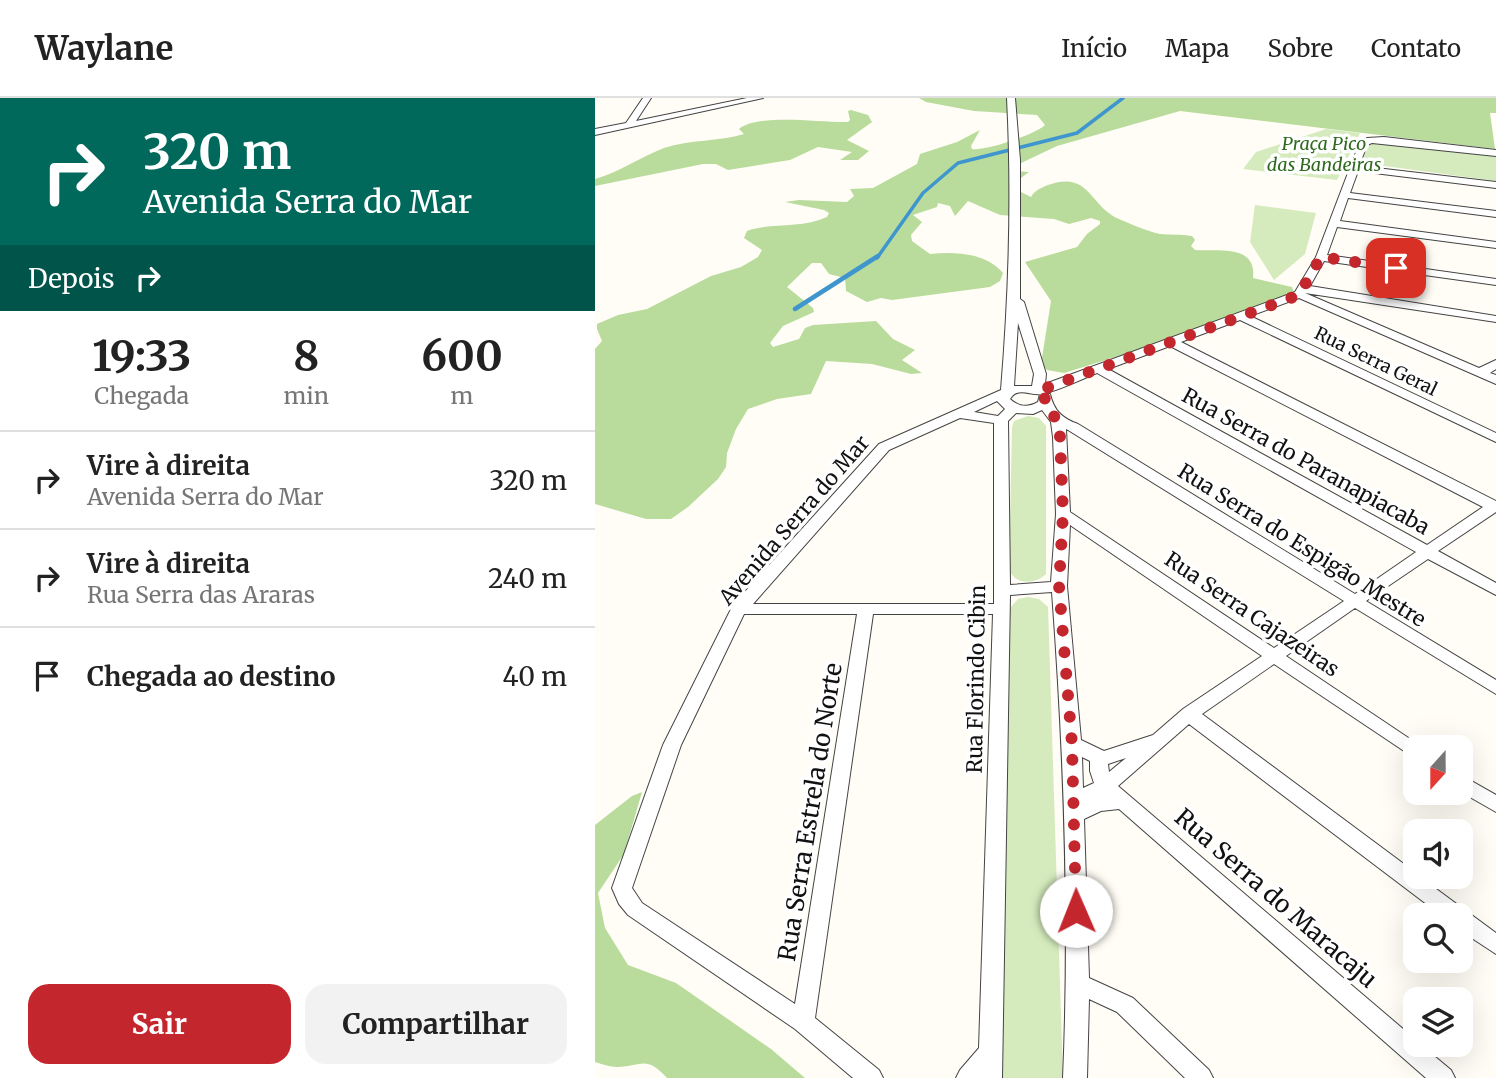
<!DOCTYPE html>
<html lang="pt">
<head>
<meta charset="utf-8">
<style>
	:root { --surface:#fff; --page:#f2f2f2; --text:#222; --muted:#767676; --line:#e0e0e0; --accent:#c4262e }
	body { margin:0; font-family:Merriweather,serif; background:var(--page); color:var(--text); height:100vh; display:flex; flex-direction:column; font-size:26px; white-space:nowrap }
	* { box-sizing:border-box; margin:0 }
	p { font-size:23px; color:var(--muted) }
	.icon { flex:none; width:38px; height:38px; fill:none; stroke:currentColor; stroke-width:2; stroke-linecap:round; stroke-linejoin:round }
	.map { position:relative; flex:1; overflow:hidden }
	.sheet { display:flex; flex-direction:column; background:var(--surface); width:595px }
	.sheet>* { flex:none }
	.guide { background:#00695c; color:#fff; overflow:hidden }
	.needle { width:46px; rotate:201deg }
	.fabs { position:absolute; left:808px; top:637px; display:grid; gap:14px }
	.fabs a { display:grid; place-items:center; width:70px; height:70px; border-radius:14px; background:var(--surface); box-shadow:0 7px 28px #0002; font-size:35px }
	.pin { position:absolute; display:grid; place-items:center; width:60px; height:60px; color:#fff; margin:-30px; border-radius:14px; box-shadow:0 4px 10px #0006 }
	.me { position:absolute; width:77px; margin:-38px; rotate:359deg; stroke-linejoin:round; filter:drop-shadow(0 0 5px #0008) }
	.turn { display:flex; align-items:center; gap:24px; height:147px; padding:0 28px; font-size:32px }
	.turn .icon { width:91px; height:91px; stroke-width:2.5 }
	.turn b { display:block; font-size:49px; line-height:60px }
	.then { display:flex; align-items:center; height:66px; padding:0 28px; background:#0003; gap:14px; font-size:26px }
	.eta { display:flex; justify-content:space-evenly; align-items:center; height:119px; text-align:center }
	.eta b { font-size:42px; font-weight:700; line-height:49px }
	.button { display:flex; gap:14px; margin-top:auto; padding:14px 28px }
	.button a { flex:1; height:80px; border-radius:21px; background:var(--accent); color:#fff; font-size:28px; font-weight:700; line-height:80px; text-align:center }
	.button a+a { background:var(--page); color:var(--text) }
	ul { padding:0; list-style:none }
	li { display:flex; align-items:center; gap:21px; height:98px; padding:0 28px; border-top:2px solid var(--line) }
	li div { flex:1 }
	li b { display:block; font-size:26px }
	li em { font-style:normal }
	header { display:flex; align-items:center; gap:42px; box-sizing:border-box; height:98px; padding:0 35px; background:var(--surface); border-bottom:2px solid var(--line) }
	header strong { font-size:33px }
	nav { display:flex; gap:38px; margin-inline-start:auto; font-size:24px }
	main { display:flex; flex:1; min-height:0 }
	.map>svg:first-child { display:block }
	.green { fill:#d5ebbd }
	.forest { fill:#b9dc9c }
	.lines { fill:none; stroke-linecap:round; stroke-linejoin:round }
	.stream-far1 { stroke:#3f96cf; stroke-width:3.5 }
	.stream { stroke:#3f96cf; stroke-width:4.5 }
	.minor-casing { stroke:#444; stroke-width:2 }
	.minor { fill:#fff; fill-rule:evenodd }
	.route { stroke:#c4262e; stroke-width:12; stroke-dasharray:0 21.6 }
	.labels { text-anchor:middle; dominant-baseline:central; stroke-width:7; stroke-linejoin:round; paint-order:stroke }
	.far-park-label { font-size:18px; font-style:italic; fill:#2f6b1f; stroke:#fff }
	.far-street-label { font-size:18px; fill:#111; stroke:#fff }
	.street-label { font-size:21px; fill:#111; stroke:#fff }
	.near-street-label { font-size:24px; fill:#111; stroke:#fff }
</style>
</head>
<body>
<header>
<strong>Waylane</strong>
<nav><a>Início</a><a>Mapa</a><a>Sobre</a><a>Contato</a></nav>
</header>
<main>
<section class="sheet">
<div class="guide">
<div class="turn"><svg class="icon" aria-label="right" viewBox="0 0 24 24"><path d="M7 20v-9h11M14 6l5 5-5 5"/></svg><div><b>320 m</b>Avenida Serra do Mar</div></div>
<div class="then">Depois<svg class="icon" aria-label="right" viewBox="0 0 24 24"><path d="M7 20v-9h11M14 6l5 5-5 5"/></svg></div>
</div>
<div class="eta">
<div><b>19:33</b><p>Chegada</p></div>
<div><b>8</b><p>min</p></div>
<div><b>600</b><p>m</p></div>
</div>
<ul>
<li><svg class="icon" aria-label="right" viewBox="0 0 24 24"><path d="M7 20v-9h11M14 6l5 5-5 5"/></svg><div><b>Vire à direita</b><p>Avenida Serra do Mar</p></div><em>320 m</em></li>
<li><svg class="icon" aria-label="right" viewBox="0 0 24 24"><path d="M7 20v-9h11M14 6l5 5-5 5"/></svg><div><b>Vire à direita</b><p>Rua Serra das Araras</p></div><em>240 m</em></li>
<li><svg class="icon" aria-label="arrive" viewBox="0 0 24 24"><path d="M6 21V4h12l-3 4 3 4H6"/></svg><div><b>Chegada ao destino</b></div><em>40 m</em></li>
</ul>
<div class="button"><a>Sair</a><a>Compartilhar</a></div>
</section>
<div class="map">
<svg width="901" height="980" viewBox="0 0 901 980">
	<rect width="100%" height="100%" fill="#fffdf5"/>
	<!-- green -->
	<path class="green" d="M731 31 765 35 742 82 648 71 661 54Z
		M784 45 901 58V83L767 65 772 47Z
		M660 107 721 115 710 156 679 182 655 144Z
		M433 318 444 320 451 328V476C440 487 419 487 414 471L417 329 419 323Z
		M433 499 444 501 453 509 468 980H407L415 510 423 501Z"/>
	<!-- forest -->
	<path class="forest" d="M324 0H901V15H895L900 51 585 13 462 48 424 66 420 73 434 74 422 83 420 91 436 99C440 92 446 90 453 87 495 72 494 108 524 121 536 126 551 133 565 136 575 137 586 136 597 138L600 142 596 148 600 152C621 154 662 145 658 180L697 189 699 195 546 251 469 275 452 272 446 266 456 203 430 164 482 149 492 136 505 126V123L496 120 474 126 459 121 405 117 373 103 360 118 355 108 343 105 342 109 318 117 327 124 316 137 317 143 335 156C360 153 391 155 408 175L405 183 395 189 297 202 286 200 272 204 251 193 250 180 234 176 226 165H217L192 189 218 210 219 214 188 228 175 245 178 249 204 241 210 230 218 227 281 223 298 241 320 252 307 262 327 275 316 276 277 266 231 263 216 296 182 301 153 311 141 331 132 355 131 369 123 381 93 409 76 421H51L0 406V251L7 243 2 231V226L23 217 52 211 116 178 146 169 163 159 167 152 149 140 152 133C178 124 206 131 232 119L234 115 229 112 190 104 204 102 252 104 259 98 255 91 278 90 322 66 325 56 362 44 385 32 376 48 377 51C391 53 439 37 450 27L442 17 379 13 331 4Z
		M256 12 273 17 277 24 252 42 274 53 263 62H245L257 54 223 49 195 62 133 72 121 66H108L0 88V81C25 74 45 59 69 50 95 41 124 44 149 36L144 31C163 15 227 25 253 24L255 22 253 13Z
		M47 694 29 756 3 795 10 830 33 867 81 885 176 951 210 980H72C51 957 48 968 22 969 15 969 7 966 0 964V727L37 698Z"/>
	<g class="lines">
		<!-- stream-far1 -->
		<path class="stream-far1" d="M282 160 328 95 363 65 482 35 528 0"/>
		<!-- stream -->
		<path class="stream" d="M200 211 283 158"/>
		<defs>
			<path id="minor" d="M48 0H56L41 23 152 0H168L0 37V31L31 25Z
				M412 0H420L425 62V201L429 204 451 276 450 286 700 194 721 159 764 46 772 40 789 39 901 52V58L777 45 772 47 764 68 901 84V90L763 73 755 95 901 113V119L753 100 745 123 901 144V150L742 129 732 157 901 181V187L729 163 715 188 901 218V224L710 195 884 270 901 262V271L895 275 901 277V286L704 200 655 218 901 335V344L645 222 586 244 901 403V414L843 453 901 485V497L833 461 771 503 901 582V596L760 510 691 558 827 649H821V661L679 566 607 616 821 775V779H825L901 835V856L866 833V817H846L594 626 523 688 821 942V947H826L856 972 860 980H831L524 711 506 713 489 721 494 880 538 900 614 972 618 980H590L522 914 494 901 492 980H468C475 817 469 656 457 494L415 497 407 980H361L365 972 384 950 398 516H278L220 920 284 972 288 980H258L200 931 33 817 24 806 17 790 68 647 138 507 284 346 406 292C414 195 417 98 412 0ZM423 225 439 276 437 288H419ZM575 248 888 409 832 447 513 271ZM502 275 821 454 760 496 483 326C466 320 459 312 455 296H445L443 304C432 310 424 309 415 301 423 288 435 298 447 296 465 292 484 282 502 275ZM402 303 410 311 403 318 379 314ZM447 312 456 324 458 339 461 416 456 484 415 487 413 323 421 315 438 316ZM365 320 399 325V506H158L294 352ZM471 331 473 332 749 503 679 550 475 414ZM475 427 667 558 588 611 558 637 509 653 486 642 472 488ZM149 516H262L200 906 47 805 37 790 86 647ZM487 659 495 663V673L499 685 488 690ZM531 660 514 674 513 666Z
				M866 677 901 697V714L866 694Z"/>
		</defs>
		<!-- minor casing -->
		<use href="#minor" class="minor-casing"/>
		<!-- minor -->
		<use href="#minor" class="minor"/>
	</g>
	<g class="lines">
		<!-- route -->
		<path class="route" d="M481 813 477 646 464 488 468 416 465 339 463 323 449 306 450 299 443 293 704 197 726 159 801 170"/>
	</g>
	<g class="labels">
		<!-- far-park labels -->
		<g class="far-park-label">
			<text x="729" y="45">Praça Pico<tspan x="729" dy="21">das Bandeiras</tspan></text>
		</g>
		<!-- far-street labels -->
		<g class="far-street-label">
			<text transform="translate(781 263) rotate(26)">Rua Serra Geral</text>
		</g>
		<!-- street labels -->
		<g class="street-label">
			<text transform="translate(711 363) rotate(29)">Rua Serra do Paranapiacaba</text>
			<text transform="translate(199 422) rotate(-49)">Avenida Serra do Mar</text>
			<text transform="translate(707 447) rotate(32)">Rua Serra do Espigão Mestre</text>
			<text transform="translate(657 516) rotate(34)">Rua Serra Cajazeiras</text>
			<text transform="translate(381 581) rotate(-89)">Rua Florindo Cibin</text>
		</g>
		<!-- near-street labels -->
		<g class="near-street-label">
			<text transform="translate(215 714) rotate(-81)">Rua Serra Estrela do Norte</text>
			<text transform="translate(681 800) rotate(41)">Rua Serra do Maracaju</text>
		</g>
	</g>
</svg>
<div class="fabs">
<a><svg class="needle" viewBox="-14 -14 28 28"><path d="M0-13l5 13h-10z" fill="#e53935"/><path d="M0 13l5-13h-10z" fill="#767676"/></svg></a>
<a><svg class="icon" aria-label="sound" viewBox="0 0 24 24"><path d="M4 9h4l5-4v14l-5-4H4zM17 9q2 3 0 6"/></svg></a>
<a><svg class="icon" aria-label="search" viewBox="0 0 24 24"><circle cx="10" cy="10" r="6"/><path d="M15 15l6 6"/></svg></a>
<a><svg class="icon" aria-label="layers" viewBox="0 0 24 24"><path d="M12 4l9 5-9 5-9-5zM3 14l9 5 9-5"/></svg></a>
</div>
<div class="pin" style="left:801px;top:170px;background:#d93025"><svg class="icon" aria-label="arrive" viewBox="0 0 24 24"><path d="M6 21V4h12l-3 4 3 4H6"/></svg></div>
<svg class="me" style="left:481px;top:813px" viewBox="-20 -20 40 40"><circle r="19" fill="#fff"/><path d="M0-13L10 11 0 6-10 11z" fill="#c4262e"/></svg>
</div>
</main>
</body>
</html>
